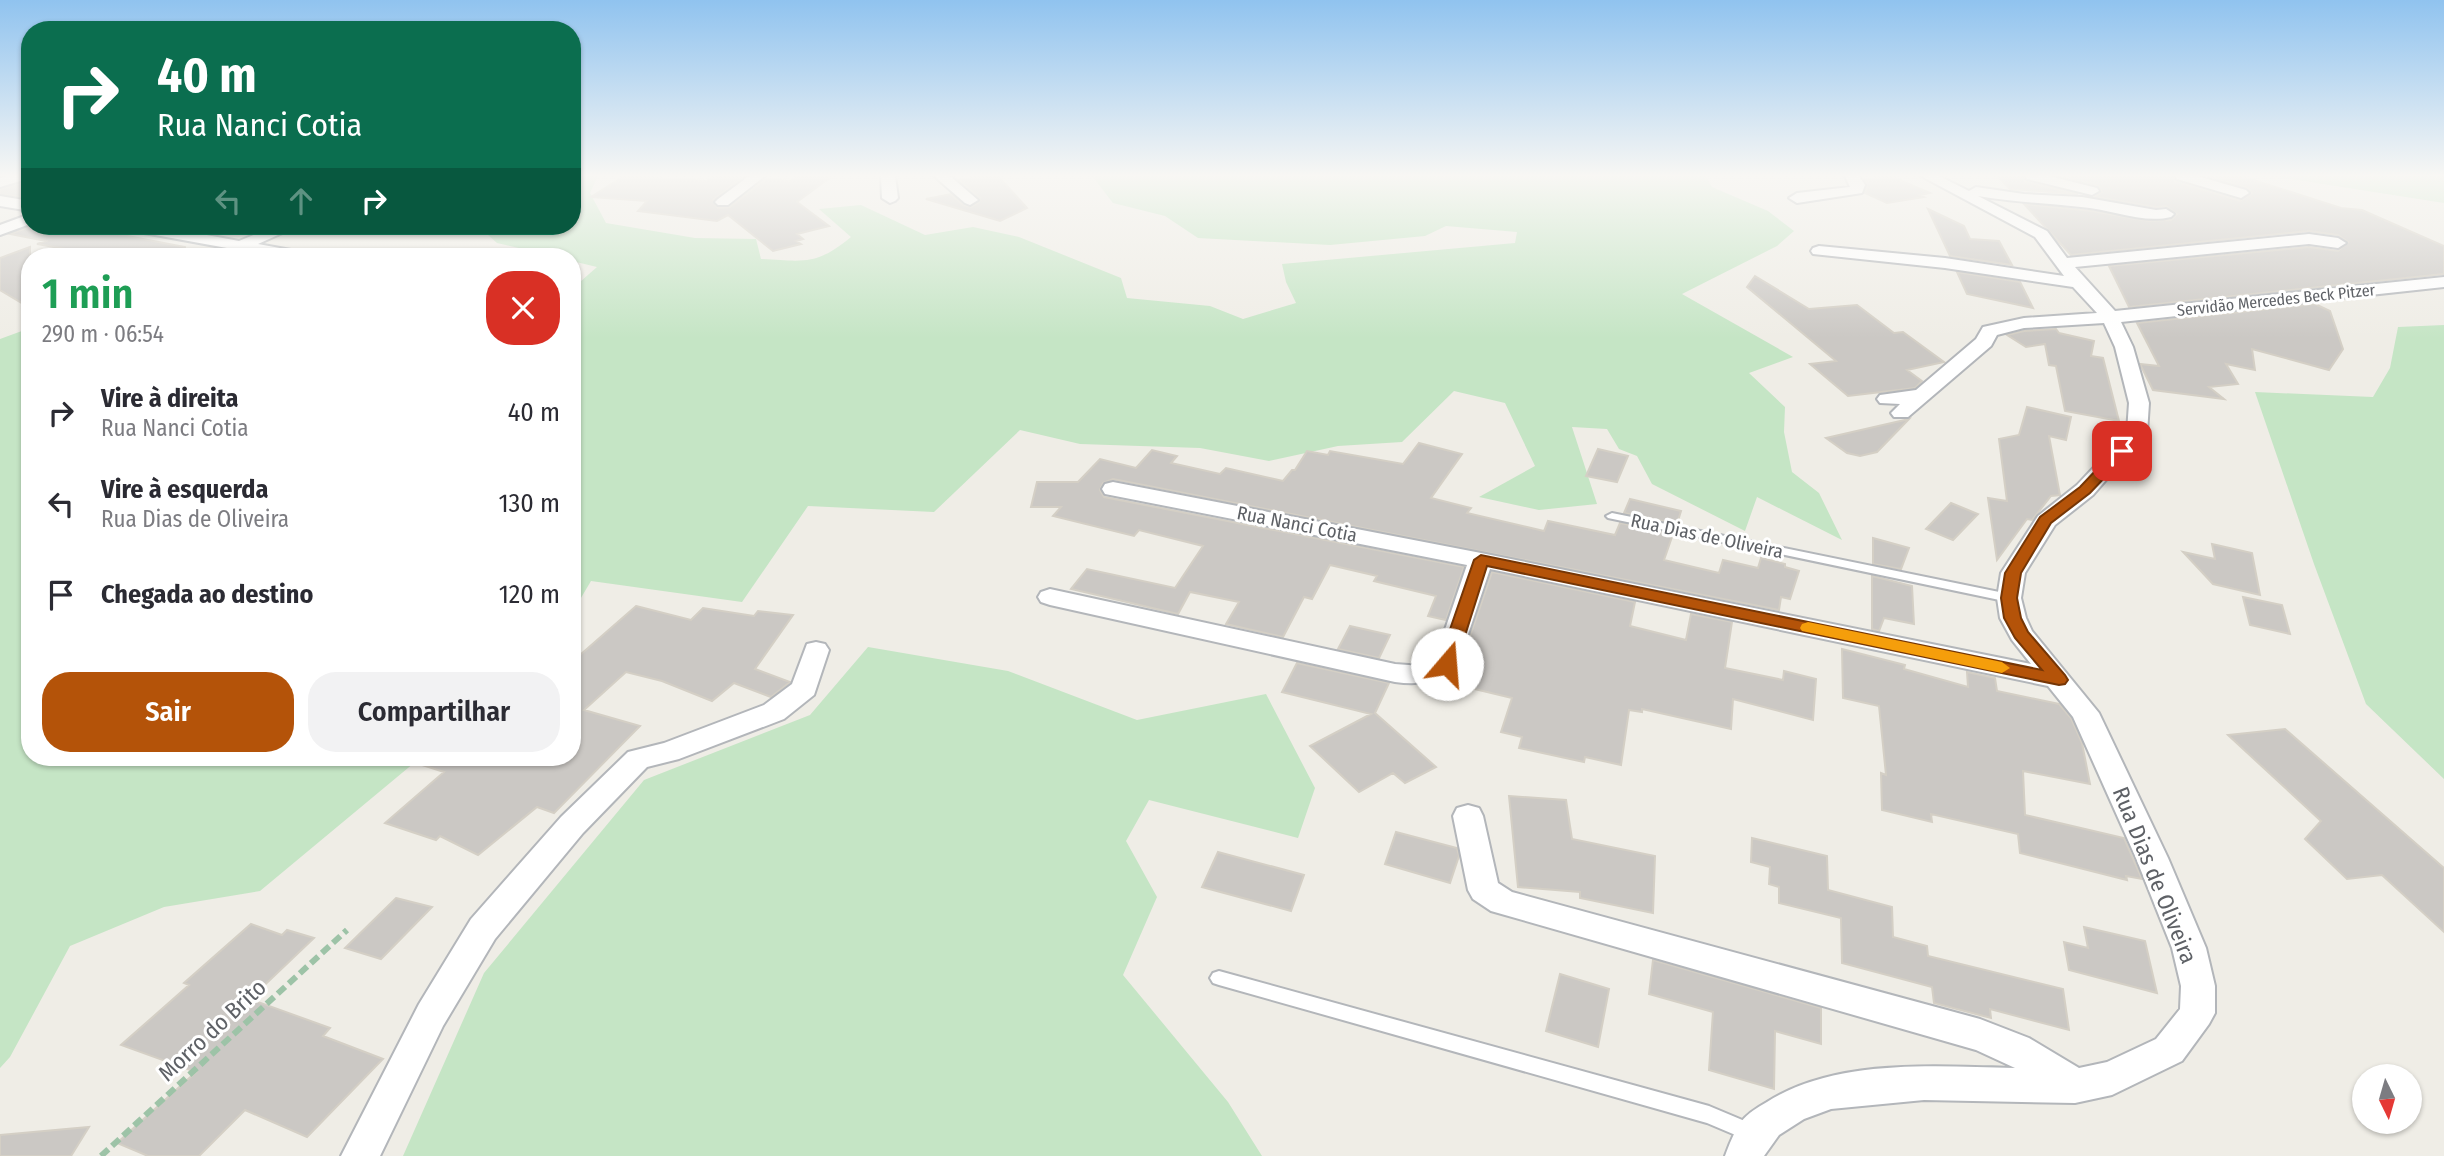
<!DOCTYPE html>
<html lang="pt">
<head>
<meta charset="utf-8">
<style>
	:root { --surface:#fff; --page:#f2f2f3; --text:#2b2b33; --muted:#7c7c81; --accent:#b45309 }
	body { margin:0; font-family:"Fira Sans Condensed",sans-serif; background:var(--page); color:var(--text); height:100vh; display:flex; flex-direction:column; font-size:26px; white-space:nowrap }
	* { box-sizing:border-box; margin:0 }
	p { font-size:23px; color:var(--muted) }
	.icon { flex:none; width:38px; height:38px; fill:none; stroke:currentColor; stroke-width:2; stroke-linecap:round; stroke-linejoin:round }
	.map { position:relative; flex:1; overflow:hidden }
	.drawer { position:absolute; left:21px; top:248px; width:560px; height:518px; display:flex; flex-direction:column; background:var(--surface); border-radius:28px; box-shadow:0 2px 5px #0004 }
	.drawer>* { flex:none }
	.top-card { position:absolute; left:21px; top:21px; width:560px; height:214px; border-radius:28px; box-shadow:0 2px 5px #0004; background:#0b6e4f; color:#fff; overflow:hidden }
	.needle { width:46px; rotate:175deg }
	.controls { position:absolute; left:2352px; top:1064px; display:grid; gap:14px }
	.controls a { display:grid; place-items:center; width:70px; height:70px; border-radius:50%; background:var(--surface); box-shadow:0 2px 5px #0004; font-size:35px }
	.pin { position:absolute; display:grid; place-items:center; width:60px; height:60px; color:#fff; margin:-30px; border-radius:14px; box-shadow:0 4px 10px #0006 }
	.me { position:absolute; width:77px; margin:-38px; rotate:18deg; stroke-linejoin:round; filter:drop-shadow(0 0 5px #0008) }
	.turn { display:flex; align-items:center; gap:24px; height:147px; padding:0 21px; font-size:32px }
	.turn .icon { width:91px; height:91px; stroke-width:2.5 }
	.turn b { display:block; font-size:49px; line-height:60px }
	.lanes { display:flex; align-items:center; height:66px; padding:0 21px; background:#0003; justify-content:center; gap:35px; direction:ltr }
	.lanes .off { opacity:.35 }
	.round { display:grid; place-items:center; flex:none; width:74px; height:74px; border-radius:28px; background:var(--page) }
	.head { display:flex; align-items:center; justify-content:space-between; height:119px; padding:0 21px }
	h1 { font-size:42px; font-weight:600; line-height:52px; color:#1e9e55 }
	.cta { display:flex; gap:14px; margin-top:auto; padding:14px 21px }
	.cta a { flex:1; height:80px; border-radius:28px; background:var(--accent); color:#fff; font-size:28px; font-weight:600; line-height:80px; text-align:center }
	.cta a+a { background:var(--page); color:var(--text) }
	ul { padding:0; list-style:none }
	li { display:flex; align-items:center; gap:21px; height:91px; padding:0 21px }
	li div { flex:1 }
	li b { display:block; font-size:26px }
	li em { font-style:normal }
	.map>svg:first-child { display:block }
	.green { fill:#c5e5c5 }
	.building { fill:#cbc8c4; stroke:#d4cfc5; stroke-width:2 }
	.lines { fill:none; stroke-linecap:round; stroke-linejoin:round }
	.lane-casing { stroke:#b3b6ba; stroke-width:4 }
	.street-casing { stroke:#b3b6ba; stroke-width:4 }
	.path { stroke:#9dc3a7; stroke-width:6; stroke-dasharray:10 5; stroke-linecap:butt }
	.lane { fill:#fff; fill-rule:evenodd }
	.street { fill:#fff; fill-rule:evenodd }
	.route { fill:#b45309; stroke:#753606; stroke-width:2 }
	.slow { fill:#f59e0b }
	.labels { text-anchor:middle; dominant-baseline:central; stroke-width:6; stroke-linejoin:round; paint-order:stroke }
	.far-street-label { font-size:16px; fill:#5e6166; stroke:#fff }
	.street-label { font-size:19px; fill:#5e6166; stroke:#fff }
	.near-street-label { font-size:23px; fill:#5e6166; stroke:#fff }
</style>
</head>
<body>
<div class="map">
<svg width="2444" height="1156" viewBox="0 0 2444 1156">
	<rect width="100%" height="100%" fill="#efede6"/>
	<!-- green -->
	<path class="green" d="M572 176H598L590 193 606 223 695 238 756 239 761 259C804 261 816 266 851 237L819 209 861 205 925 235 973 227 1019 237 1121 278 1127 298 1210 306 1243 319 1296 303 1286 282 1282 264 1515 243 1517 232 1446 226 1425 236 1330 245 1198 238 1165 216 1113 203 1092 176H1706L1712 187 1768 211 1794 231 1777 246 1682 294 1793 357 1749 373 1785 407 1784 432 1792 472 1819 493 1842 540 1757 497 1745 531 1652 484 1637 456 1619 449 1607 429 1572 427 1597 504 1539 510 1479 497 1535 466 1505 403 1454 391 1402 442 1338 446 1269 461 1200 448 1080 444 1020 430 934 512 808 506 742 602 591 581 572 613V289L597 267 572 261V257H557L497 243 478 226H572Z
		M2271 176H2444V203Z
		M2444 325V779L2366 704 2314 564 2255 392 2373 397 2390 368 2398 327Z
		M30 328V758H420L260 891 164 907 70 946 10 1057 0 1068V339Z
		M868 647 1008 671 1137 720 1266 694 1315 788 1298 838 1149 800 1126 841 1157 897 1123 975 1228 1102 1262 1156H403L484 973 644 780 810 715Z"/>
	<!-- building -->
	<path class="building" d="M624 176 706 181 715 176 742 178 713 200 718 208 730 207 766 179 790 181 797 176H832L797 202 829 226 797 234 803 239 796 241 801 244 773 251 728 215 717 221 638 211 647 201 591 197Z
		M989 176H998L1027 208 1000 221 926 199 951 194 963 205 971 207 979 202 980 198 959 180Z
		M1890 176 1930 193 1920 195 1924 197 1887 203 1865 193 1867 186 1865 180Z
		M1997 176H2022L2026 182 2078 194 2010 189Z
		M2059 176H2172L2176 182 2240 201 2252 193 2248 188 2206 176H2241L2341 208 2362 210 2444 246V274L2129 307 2109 266 2309 247 2338 251 2348 242 2338 235 2309 231 2071 255 2024 204 2092 211 2149 221 2171 220 2177 214 2166 206 2156 207 2095 197 2102 192 2098 185Z
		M30 180V198L0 194V189Z
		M1928 209 1964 226 1970 239 1999 241 2012 265 1950 256Z
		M32 226 86 228 185 247 184 257H111L37 244 46 241 10 234Z
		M30 247V308L0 290V258Z
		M1957 272 2020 282 2033 308 1967 294Z
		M1755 276 1809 309 1857 305 1894 333 1903 332 1944 362 1907 370 1922 381 1915 388 1848 396 1810 364 1836 361 1747 287Z
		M2315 304 2330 311 2343 349 2329 370 2252 349 2255 370 2226 364 2238 384 2209 387 2224 399 2153 390 2140 364 2159 366 2137 323Z
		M2056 329 2059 333 2094 341 2091 356 2103 358 2119 421 2065 411 2056 366 2049 365 2045 344 2026 347 2007 335 2024 331Z
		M2027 407 2071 417 2066 440 2049 436 2060 495 2051 496 2032 520 2027 519 1997 560 1988 498 2007 501 1999 439 2019 435Z
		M1909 419 1877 452 1860 456 1847 453 1826 438Z
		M1419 443 1462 454 1431 498 1471 508 1467 513 1544 531 1548 521 1615 535 1620 523 1673 534 1664 560 1719 573 1723 560 1758 568 1761 558 1785 564V567L1799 571 1790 599 1781 597 1779 610 1113 479 1103 483 1100 490 1104 497 1464 567 1446 620 1428 616 1436 596 1374 581 1377 576 1330 565 1312 599 1304 597 1283 637 1226 624 1239 602 1190 592 1178 614 1071 589 1087 569 1175 588 1203 546 1139 530 1134 536 1053 516 1061 507H1031L1037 482H1078L1100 459 1136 468 1152 450 1177 456 1171 463 1220 474 1226 468 1283 481 1292 470H1295L1307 451 1328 455 1330 451 1403 464Z
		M1598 449 1628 456 1617 482 1586 476Z
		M1630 499 1681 511 1677 524 1624 513Z
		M1951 503 1978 514 1953 540 1926 529Z
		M1873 538 1909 548 1901 569 1873 564Z
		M2212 544 2252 553 2260 595 2213 584 2183 552 2215 559Z
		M1492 572 1635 602 1630 626 1686 640 1691 614 1732 622 1725 668 1783 680 1784 671 1816 679 1813 720 1733 699 1731 729 1642 709V712L1629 710 1621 765 1585 757 1584 762 1519 748 1522 737 1501 732 1512 698 1458 685 1469 652 1465 651Z
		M1872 576 1912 586 1914 624 1884 618 1879 631 1872 629Z
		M2243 597 2282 605 2290 634 2250 625Z
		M636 606 691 620 703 608 754 616 758 611 793 615 755 669 790 682 771 697 734 683 712 701 662 681 626 672 584 710 640 726 554 813 537 807 478 855 440 836 436 840 385 823 444 772 413 762 414 758H572V662Z
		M1350 626 1390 635 1379 658 1338 649Z
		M1842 649 1905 665 1904 669 1968 687 1967 672 1995 678 1997 691 2059 704 2071 718 2082 743 2090 784 2023 771 2025 815 2124 838 2142 879 2126 876 2127 880 2020 853 2018 834 1931 814 1932 822 1882 810 1881 773 1886 775 1879 706 1843 698Z
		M1297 663 1389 683 1375 713 1436 767 1405 783 1393 773 1359 792 1310 746 1371 714 1282 692Z
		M2285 729 2444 868V932L2382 875 2347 879 2305 839 2321 821 2228 735Z
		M1509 796 1566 800 1572 839 1655 856 1653 913 1580 898V892L1518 887Z
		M1396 832 1457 848 1459 856 1450 883 1385 864Z
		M1752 838 1827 856 1828 890 1892 907 1893 937 1927 946 1928 956 2063 989 2069 1030 1990 1009 1991 1018 1934 1003 1932 987 1842 963 1841 918 1779 903V887L1769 884 1770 867 1751 862Z
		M1218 852 1304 875 1291 911 1202 887Z
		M396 898 432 907 381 959 345 948Z
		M251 924 282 935 287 930 314 938 250 999 330 1028 323 1036 383 1059 307 1137 245 1110 199 1156H148L117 1143 196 1072 121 1045 189 985 184 983Z
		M2084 927 2145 941 2157 993 2069 970 2064 942 2088 948Z
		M1653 960 1821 1008V1044L1775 1031 1774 1089 1709 1070 1713 1012 1649 994Z
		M1560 974 1609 989 1598 1047 1546 1031Z
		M89 1127 71 1156H0V1135Z"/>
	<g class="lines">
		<defs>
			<path id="lane" d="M1612 513 2009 594 2015 598 2009 602 1608 518 1606 516Z
				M1219 971 1709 1106 1759 1127 1762 1133 1759 1139 1752 1142 1707 1123 1219 985 1213 983 1210 978 1213 973Z"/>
			<path id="street" d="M8 176H29L27 179 0 187V178Z
				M749 176H765L728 205H718L715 202 718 199Z
				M881 176H895L898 198 895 201 890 203 882 198Z
				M934 176H950L978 200 970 205 965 203Z
				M1845 176H1859L1865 185 1862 193 1797 203 1789 198 1797 193 1850 187Z
				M1921 176H1939L1969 191 1976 187 2024 194 2082 197 2156 210 2166 209 2174 214 2171 217C2143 224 2110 209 2081 207 2046 203 2013 202 1978 196L2047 231 2067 258 2309 234 2338 238 2346 243 2338 248 2309 244 2075 267 2115 311 2444 277V287L2121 322 2133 347 2149 403 2147 433 2093 495 2055 525 2025 573 2021 598 2026 618 2032 631 2099 713 2168 858 2206 948 2215 986V1013L2209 1024 2182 1061 2112 1095 2075 1103 1924 1100 1831 1109 1804 1119 1779 1135 1764 1156H1725C1729 1145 1734 1132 1741 1122 1748 1113 1758 1107 1767 1102 1836 1058 1936 1066 2015 1068L1976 1050 1491 911 1473 899 1468 890 1453 816 1457 808 1468 805 1479 808 1483 816 1498 883 1512 892 1980 1019 2029 1038 2079 1068 2107 1062 2156 1039 2180 1009 2181 986 2172 948 2136 858 2073 717 2048 686 1490 569 1456 670C1438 683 1417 685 1395 682L1050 605 1041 602 1038 597 1041 592 1050 589 1395 664 1422 666 1435 659 1467 565 1105 494 1102 489 1105 484 1113 482 1481 553 2031 664 2012 640 2000 618 1997 598 2001 573 2038 516 2077 485 2127 432 2129 403 2115 347 2104 323 2024 328 1997 335 1991 346 1908 417H1894L1891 413 1900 404 1880 403 1877 399 1880 395 1916 390 1976 339 1983 327 2024 318 2097 313 2073 287 1945 268 1813 254 1811 251 1813 248 1819 246 1945 258 2064 276 2035 237Z
				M2025 176H2049L2097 188 2099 191 2092 195 2027 179Z
				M2175 176H2197L2246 190 2249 193 2241 198 2177 179Z
				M0 196 30 201V211L0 206Z
				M30 214V224L0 235V225Z
				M125 226H158L239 241 276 226H298L258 244 291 250 293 254 291 257H276L133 231Z
				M816 642 825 644 829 650 814 695 784 719 679 759 647 767 583 833 495 939 443 1026 380 1156H341L419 1004 471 919 561 817 628 752 664 743 764 705 792 684 807 644Z"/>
		</defs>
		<!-- lane casing -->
		<use href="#lane" class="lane-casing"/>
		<!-- street casing -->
		<use href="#street" class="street-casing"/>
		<!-- path -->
		<path class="path" d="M101 1156 347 930"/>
		<!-- lane -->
		<use href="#lane" class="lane"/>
		<!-- street -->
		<use href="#street" class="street"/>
	</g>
	<!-- sky -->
	<linearGradient id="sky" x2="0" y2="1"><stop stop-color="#90c3ef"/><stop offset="0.52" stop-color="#f8f7f4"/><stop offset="1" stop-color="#f8f7f4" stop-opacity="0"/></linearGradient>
	<rect width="2444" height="338" fill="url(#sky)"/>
	<!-- route -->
	<path class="route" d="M2122 447 2127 448V454L2090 493 2051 523 2021 573 2017 598 2021 618 2028 632 2065 675 2068 680 2065 684 2059 685 1487 566 1456 664 1447 670 1438 664 1474 560 1481 555 2042 670 2015 638 2004 618 2001 598 2005 573 2040 517 2080 487 2117 448Z"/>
	<!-- slow -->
	<path class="slow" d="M1808 622 2002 662 2010 668 2002 673 1802 631 1800 628 1802 624Z"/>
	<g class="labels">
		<!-- far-street labels -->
		<g class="far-street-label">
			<text transform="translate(2276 300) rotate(-6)">Servidão Mercedes Beck Pitzer</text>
		</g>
		<!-- street labels -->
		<g class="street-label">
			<text transform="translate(1297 524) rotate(11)">Rua Nanci Cotia</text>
			<text transform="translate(1707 536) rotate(12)">Rua Dias de Oliveira</text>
		</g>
		<!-- near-street labels -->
		<g class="near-street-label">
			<text transform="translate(2155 875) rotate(68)">Rua Dias de Oliveira</text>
			<text transform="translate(212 1030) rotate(-43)">Morro do Brito</text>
		</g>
	</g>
</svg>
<div class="controls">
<a><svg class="needle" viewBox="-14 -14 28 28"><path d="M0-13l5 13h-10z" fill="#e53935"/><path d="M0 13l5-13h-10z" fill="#7c7c81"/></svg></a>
</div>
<div class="pin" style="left:2122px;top:451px;background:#d93025"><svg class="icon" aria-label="arrive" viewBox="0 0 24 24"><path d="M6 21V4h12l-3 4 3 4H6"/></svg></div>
<svg class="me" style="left:1447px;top:664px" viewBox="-20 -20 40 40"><circle r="19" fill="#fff"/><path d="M0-13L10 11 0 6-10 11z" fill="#b45309"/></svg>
<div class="top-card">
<div class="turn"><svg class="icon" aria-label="right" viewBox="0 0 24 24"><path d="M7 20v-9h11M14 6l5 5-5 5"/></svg><div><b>40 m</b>Rua Nanci Cotia</div></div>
<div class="lanes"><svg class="icon off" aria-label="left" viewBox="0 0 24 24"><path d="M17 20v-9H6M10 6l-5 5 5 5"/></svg><svg class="icon off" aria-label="ahead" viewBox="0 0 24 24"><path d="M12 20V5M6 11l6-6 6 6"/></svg><svg class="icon" aria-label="right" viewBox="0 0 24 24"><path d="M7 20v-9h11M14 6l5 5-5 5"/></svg></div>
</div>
<section class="drawer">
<div class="head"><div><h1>1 min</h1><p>290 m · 06:54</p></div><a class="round" style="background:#d93025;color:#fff"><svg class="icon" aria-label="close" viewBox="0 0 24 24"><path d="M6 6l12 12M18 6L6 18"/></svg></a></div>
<ul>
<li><svg class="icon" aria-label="right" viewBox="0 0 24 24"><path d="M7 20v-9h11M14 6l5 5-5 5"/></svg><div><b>Vire à direita</b><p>Rua Nanci Cotia</p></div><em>40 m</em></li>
<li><svg class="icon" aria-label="left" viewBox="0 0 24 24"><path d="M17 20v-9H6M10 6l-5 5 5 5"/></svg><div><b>Vire à esquerda</b><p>Rua Dias de Oliveira</p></div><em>130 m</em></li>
<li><svg class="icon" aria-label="arrive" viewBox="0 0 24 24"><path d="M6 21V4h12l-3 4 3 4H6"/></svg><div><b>Chegada ao destino</b></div><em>120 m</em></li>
</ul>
<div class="cta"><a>Sair</a><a>Compartilhar</a></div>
</section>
</div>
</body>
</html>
